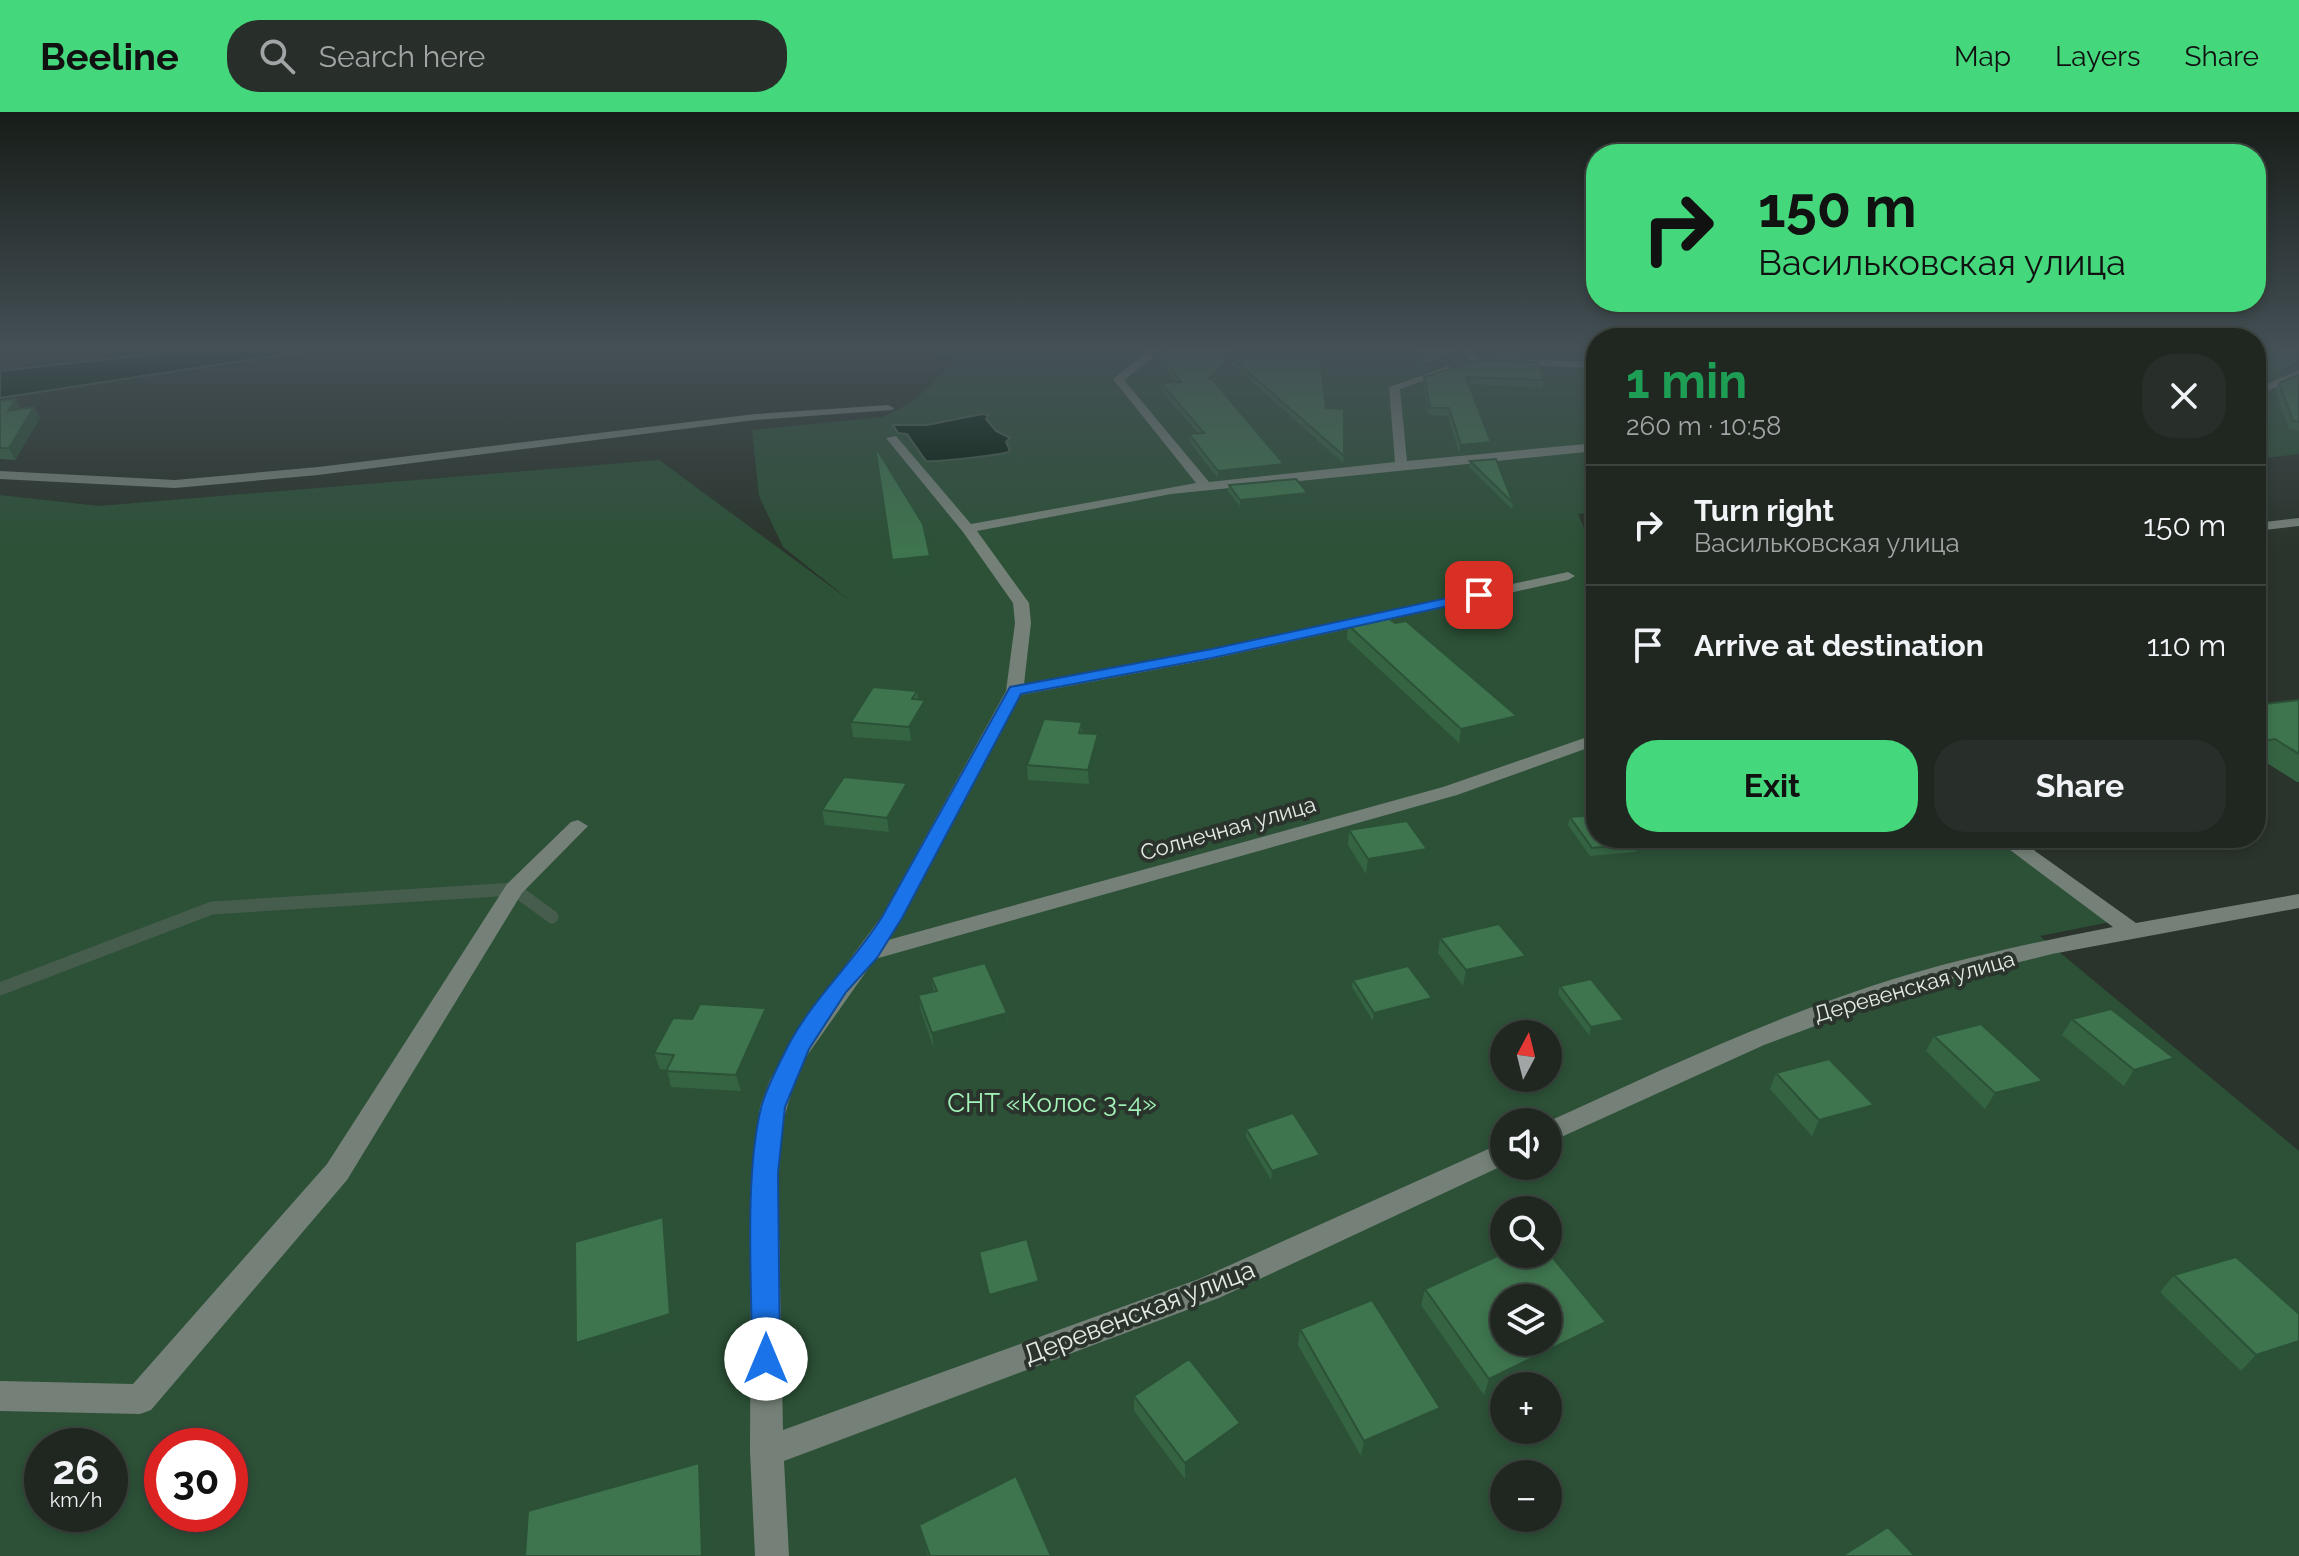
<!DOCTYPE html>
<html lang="en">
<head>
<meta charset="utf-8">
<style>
	:root { --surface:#202721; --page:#282f2a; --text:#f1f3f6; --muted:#a2a5a5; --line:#3d443f; --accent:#44d77b }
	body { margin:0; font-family:Raleway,sans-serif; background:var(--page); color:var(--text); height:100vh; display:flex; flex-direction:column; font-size:30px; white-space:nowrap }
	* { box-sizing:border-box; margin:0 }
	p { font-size:26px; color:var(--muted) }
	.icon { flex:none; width:44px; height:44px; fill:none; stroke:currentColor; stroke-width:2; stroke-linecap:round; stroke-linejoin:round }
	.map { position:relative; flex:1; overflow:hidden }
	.details { position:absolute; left:1586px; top:216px; width:680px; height:520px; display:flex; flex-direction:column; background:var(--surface); border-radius:32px; box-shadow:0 4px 12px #0003,0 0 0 2px var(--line) }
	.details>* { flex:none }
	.banner { position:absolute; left:1586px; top:32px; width:680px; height:168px; border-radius:32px; box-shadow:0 4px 12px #0003,0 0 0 2px var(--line); background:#44d77b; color:#111; overflow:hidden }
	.needle { width:52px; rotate:7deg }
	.buttons { position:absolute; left:1490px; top:908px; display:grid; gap:16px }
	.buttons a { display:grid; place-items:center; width:72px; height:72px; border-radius:50%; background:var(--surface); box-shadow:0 4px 12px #0003,0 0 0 2px var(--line); font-size:40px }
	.speed { position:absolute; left:24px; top:1316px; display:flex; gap:16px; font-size:40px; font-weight:700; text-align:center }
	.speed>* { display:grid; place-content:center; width:104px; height:104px; border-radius:50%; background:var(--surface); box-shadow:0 4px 12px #0003,0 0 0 2px var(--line); line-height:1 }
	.speed small { font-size:20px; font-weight:400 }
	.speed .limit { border:12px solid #d22; background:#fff; color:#111 }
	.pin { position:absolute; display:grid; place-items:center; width:68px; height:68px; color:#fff; margin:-34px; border-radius:16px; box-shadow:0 4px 12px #0006 }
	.me { position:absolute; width:88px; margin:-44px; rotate:0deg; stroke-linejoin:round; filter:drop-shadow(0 0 6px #0008) }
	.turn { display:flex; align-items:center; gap:28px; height:168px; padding:0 40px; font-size:36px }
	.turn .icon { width:104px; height:104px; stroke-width:2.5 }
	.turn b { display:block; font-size:56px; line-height:68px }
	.round { display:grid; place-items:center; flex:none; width:84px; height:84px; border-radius:32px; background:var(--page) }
	.headline { display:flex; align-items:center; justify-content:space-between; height:136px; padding:0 40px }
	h1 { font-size:48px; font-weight:700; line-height:60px; color:#1e9e55 }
	.button { display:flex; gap:16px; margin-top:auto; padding:16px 40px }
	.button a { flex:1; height:92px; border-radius:32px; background:var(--accent); color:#111; font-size:32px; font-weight:700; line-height:92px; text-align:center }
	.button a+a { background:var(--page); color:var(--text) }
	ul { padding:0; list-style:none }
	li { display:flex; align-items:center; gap:24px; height:120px; padding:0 40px; border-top:2px solid var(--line) }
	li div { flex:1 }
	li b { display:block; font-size:30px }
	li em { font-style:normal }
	header { display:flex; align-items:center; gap:48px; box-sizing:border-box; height:112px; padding:0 40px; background:var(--accent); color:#111 }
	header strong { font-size:38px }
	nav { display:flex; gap:44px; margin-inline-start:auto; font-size:28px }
	.search { width:560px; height:72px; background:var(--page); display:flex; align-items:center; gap:20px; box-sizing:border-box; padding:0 28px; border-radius:32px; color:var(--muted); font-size:30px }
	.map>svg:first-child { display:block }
	.green { fill:#2c5137; fill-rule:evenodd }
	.water { fill:#031f0c; stroke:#465c4d; stroke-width:2 }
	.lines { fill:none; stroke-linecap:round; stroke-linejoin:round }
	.stream { stroke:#465c4d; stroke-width:13 }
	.minor { fill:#758178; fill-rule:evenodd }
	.wall { fill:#356443 }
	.shaded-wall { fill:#2b5137 }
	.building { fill:#3e744e; stroke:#2b5137; stroke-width:2; fill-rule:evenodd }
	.route { fill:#1a73e8; stroke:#114b97; stroke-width:2 }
	.labels { text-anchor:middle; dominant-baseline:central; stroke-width:8; stroke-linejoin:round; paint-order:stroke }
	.street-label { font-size:22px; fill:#e4eae5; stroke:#2a342c }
	.near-park-label { font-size:26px; fill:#a3f3b8; stroke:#2a342c }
	.near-street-label { font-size:26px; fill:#e4eae5; stroke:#2a342c }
</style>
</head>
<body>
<header>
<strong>Beeline</strong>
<div class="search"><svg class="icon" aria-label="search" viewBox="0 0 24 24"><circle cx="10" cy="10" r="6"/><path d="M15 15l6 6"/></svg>Search here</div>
<nav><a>Map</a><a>Layers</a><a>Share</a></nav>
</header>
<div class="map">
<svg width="2299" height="1444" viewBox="0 0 2299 1444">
	<rect width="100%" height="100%" fill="#2a342c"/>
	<!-- green -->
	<path class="green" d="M916 235H1596V400L1578 402 1586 421 1596 420V430L1587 423 1596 445V726H1993L2110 810 2040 824 2299 1039V1444H0V383L99 394 659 348 852 490 783 435 759 384 752 318 883 305 912 290 957 248ZM1504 922H1548V966H1504ZM1504 1010H1548V1054H1504ZM1504 1098H1548V1142H1504ZM1504 1186H1548V1230H1504ZM1504 1274H1548V1318H1504ZM42 1334H110V1402H42ZM162 1334H230V1402H162ZM1504 1362H1548V1406H1504Z
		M2256 235H2299V342L2256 347Z"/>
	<!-- water -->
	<path class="water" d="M173 235H365L319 237 0 286V259L163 241Z
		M982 302 988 303 986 307 996 319 1010 326 1006 330 1010 339C1005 343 935 350 926 349L907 322 898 321 893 313H927Z"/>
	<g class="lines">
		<!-- stream -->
		<path class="stream" d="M0 877 212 796 514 777 552 805"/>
		<!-- minor -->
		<path class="minor" d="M1154 235H1166L1124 268 1209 370 1395 350 1389 275 1449 254 1453 259 1400 277 1407 349 1596 331V339L1171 382 977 419 1029 491 1031 511 1024 572 1212 537 1568 460 1575 464 1568 468 1212 547 1021 583 888 828 1443 675 1596 622V633L1457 683 875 847 806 945 795 968 782 1013 778 1070 783 1318 1199 1167 1504 1030V1053L1219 1186 784 1349 789 1444H755L750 1340 751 1070 760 995 770 968 801 913 882 804 1006 579 1015 511 1013 491 963 420 886 326 896 324 971 412 1196 371 1113 267Z
			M1454 235H1466L1479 246 1596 250V256L1476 252Z
			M2299 258V265L2256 284V277Z
			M888 293 894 296 892 298 755 308 318 363 175 376 0 367V359L175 368 318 355 755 302Z
			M2299 406V414L2256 419V411Z
			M578 708 588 714 522 781 347 1068 151 1298 140 1302 0 1299V1269L133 1272 327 1052 507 772 571 710Z
			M1994 726H2017L2136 811 2299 782V796L2052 842 1923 874 1764 933 1548 1031 1547 1010C1648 964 1749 916 1854 880 1938 851 2025 832 2113 815Z"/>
	</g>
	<!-- wall -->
	<path class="wall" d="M1235 235 1233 245 1326 296 1344 344 1343 351 1231 251 1213 269 1284 352V359L1218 366 1189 329V322L1198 321 1161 278V271L1176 270 1157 246V239L1194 236Z
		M1416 235H1459L1464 239 1463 247 1421 261Z
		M1471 235H1534L1535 238 1533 245 1480 243Z
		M2256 235H2299L2271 267 2268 260 2256 257Z
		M1479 248 1544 268 1542 276 1469 272 1489 338 1459 341 1448 304 1429 303 1423 273 1424 265Z
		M2299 263V319L2289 317 2275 279 2279 271Z
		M0 289 21 297 34 295 40 306 15 348 0 347Z
		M1470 349 1513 391 1512 397 1469 355Z
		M1229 373 1308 387 1240 394 1228 379Z
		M1348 513 1517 604 1514 619 1459 631 1347 527Z
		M917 579 918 587 926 602 911 629 853 625 851 610Z
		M2299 588V670H2297L2262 648 2256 649V593Z
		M1082 610V621L1098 622 1099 636 1089 672 1028 668 1027 653Z
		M909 686 889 720 825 713 822 698Z
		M1570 705 1638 732 1636 740 1590 744 1568 713Z
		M1349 718 1425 752 1366 762 1348 733Z
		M1440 826 1522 859 1463 874 1438 841Z
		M931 865 1007 901 1008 917 934 937 921 899 918 883 934 880Z
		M1353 868 1430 894 1373 909 1352 875Z
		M1560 874 1621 916 1589 923 1558 882Z
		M2072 907 2174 946 2163 962 2124 974 2062 923Z
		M770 912 741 979 671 975 667 958 660 957 654 941Z
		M1934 924 2033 985 1985 997 1926 939Z
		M1776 961 1874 993 1865 1009 1812 1024 1770 977Z
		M1246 1017 1320 1043 1319 1051 1271 1068 1246 1025Z
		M2174 1163 2299 1202 2241 1259 2160 1180Z
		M1425 1177 1606 1210 1600 1226 1484 1283 1421 1193Z
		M1300 1217 1436 1311 1361 1344 1298 1233Z
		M1134 1284 1240 1311 1239 1327 1185 1367 1134 1299Z
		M919 1413 1051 1444H928Z"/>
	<!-- shaded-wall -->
	<path class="shaded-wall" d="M1464 239 1463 247 1421 261 1422 253Z
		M1231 245V251L1208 274V267Z
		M2299 250V255L2271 267 2275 260Z
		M16 287 21 298 8 299Z
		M34 295 40 306 15 348 9 336Z
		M1491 330 1489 338 1459 341 1461 333Z
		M1284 352V359L1218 366V359Z
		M1308 381V387L1240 394V388Z
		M930 444 932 456 894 460 892 448Z
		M925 588 926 602 911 629 909 615Z
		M1517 604 1514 619 1459 631 1461 617Z
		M1098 622 1099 636 1089 672 1088 658Z
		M907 671 909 686 889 720 887 706Z
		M1427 737 1425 752 1366 762 1368 747Z
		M1526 844 1522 859 1463 874 1466 858Z
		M1432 886 1430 894 1373 909 1374 901Z
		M766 896 770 912 741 979 736 963Z
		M1007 901 1008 917 934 937 932 921Z
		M1624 908 1621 916 1589 923 1591 915Z
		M2174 946 2163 962 2124 974 2134 958Z
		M2043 969 2033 985 1985 997 1995 981Z
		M1874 993 1865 1009 1812 1024 1819 1008Z
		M1320 1043 1319 1051 1271 1068 1272 1059Z
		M663 1105 669 1121 677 1218 584 1247 576 1231Z
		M1039 1169 1040 1177 990 1191 989 1183Z
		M1606 1210 1600 1226 1484 1283 1489 1267Z
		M2299 1229V1239L2241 1259 2256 1243Z
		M1440 1296 1436 1311 1361 1344 1364 1329Z
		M1240 1311 1239 1327 1185 1367V1351Z
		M699 1351 706 1366 708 1444H702Z"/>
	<!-- building -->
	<path class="building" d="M1194 235H1234L1231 244 1320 246 1326 296 1344 297V344L1231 245 1208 267H1212L1284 352 1218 359 1189 322 1204 321 1161 271 1181 270 1157 239Z
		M1419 235H1459L1464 239 1422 253Z
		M1481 235H1534L1535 238 1481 236Z
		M2256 235H2299V250L2275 260 2272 253 2256 249Z
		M1479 248 1538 250 1544 268 1466 265 1491 330 1461 333 1449 296H1430L1424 265Z
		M2299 263V310L2293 309 2279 271Z
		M16 287 8 299 34 295 9 336H0V289Z
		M875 334 923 412 930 444 892 448Z
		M1496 347 1513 391 1470 349Z
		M1296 367 1308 381 1240 388 1229 373Z
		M1388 506 1395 511 1406 509 1517 604 1461 617 1348 513Z
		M873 575 917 579 912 587 925 588 909 615 851 610Z
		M2299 588V642L2275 627 2256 630V593Z
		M1044 607 1082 610 1079 621 1098 622 1088 658 1027 653Z
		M844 665 907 671 887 706 822 698Z
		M1596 703V726H1634L1638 732 1592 736 1570 705Z
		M1407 709 1427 737 1368 747 1349 718Z
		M1499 812 1526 844 1466 858 1440 826Z
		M985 851 1007 901 932 921 918 883 937 879 931 865Z
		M1408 854 1432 886 1374 901 1353 868Z
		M1591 867 1624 908 1591 915 1560 874Z
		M700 892 766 896 736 963 666 959 674 943 654 941 673 906 692 907Z
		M2111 897 2174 946 2134 958 2072 907Z
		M1981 912 2043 969 1995 981 1934 924Z
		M1829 947 1874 993 1819 1008 1776 961Z
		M1293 1001 1320 1043 1272 1059 1246 1017Z
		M663 1105 670 1202 576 1231 575 1130Z
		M1027 1127 1039 1169 989 1183 979 1140Z
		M1548 1140 1606 1210 1489 1267 1425 1177 1504 1141V1142H1548ZM1504 1186H1548V1230H1504Z
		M2236 1145 2299 1202V1229L2256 1243 2174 1163Z
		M1372 1188 1440 1296 1364 1329 1300 1217Z
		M1189 1247 1240 1311 1185 1351 1134 1284Z
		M699 1351 702 1444H525L528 1399Z
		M1016 1364 1051 1444H930L919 1413Z
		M1888 1415 1915 1444H1842Z"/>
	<!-- sky -->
	<linearGradient id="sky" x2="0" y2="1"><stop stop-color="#171d18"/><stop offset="0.54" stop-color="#445056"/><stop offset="1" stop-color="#445056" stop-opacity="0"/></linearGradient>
	<rect width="2299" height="438" fill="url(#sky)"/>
	<!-- route -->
	<path class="route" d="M1479 479 1486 483 1484 486 1212 546 1021 582 902 806 877 846 846 880 809 937 785 995 778 1061 780 1247 776 1256 766 1260 756 1256 752 1247C752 1173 744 1066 761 996 766 976 779 952 788 934 813 886 854 850 882 805L1010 575 1212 537Z"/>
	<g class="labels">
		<!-- street labels -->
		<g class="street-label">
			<text transform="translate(1228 716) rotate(-16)">Солнечная улица</text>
			<text transform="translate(1914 874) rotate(-16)">Деревенская улица</text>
		</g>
		<!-- near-park labels -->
		<g class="near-park-label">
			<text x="1052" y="991">СНТ «Колос 3-4»</text>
		</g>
		<!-- near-street labels -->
		<g class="near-street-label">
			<text transform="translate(1139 1200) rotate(-21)">Деревенская улица</text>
		</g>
	</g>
</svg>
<div class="buttons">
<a><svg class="needle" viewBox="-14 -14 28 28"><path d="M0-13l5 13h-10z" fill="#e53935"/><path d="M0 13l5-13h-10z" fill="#a2a5a5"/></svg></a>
<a><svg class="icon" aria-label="sound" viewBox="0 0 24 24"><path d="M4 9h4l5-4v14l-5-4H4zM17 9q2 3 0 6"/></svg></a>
<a><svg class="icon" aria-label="search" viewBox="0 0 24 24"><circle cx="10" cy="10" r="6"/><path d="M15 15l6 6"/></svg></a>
<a><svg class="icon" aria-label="layers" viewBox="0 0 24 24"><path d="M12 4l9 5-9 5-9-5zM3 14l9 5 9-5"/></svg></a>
<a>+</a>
<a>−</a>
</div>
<div class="speed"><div>26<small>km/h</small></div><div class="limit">30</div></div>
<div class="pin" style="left:1479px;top:483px;background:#d93025"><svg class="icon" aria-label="arrive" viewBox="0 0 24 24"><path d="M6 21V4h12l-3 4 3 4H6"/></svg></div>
<svg class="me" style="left:766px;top:1247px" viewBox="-20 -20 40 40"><circle r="19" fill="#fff"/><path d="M0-13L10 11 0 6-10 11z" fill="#1a73e8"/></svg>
<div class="banner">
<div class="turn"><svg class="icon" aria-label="right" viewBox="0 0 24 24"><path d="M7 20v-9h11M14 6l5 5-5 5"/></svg><div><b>150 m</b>Васильковская улица</div></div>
</div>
<section class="details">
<div class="headline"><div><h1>1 min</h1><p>260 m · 10:58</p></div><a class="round"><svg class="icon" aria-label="close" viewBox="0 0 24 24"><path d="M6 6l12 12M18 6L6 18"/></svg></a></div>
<ul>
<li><svg class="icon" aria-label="right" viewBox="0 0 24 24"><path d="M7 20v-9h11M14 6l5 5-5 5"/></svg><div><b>Turn right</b><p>Васильковская улица</p></div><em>150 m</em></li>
<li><svg class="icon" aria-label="arrive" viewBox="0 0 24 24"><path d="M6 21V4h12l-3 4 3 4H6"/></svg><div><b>Arrive at destination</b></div><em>110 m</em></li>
</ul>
<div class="button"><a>Exit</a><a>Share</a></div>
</section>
</div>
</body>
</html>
